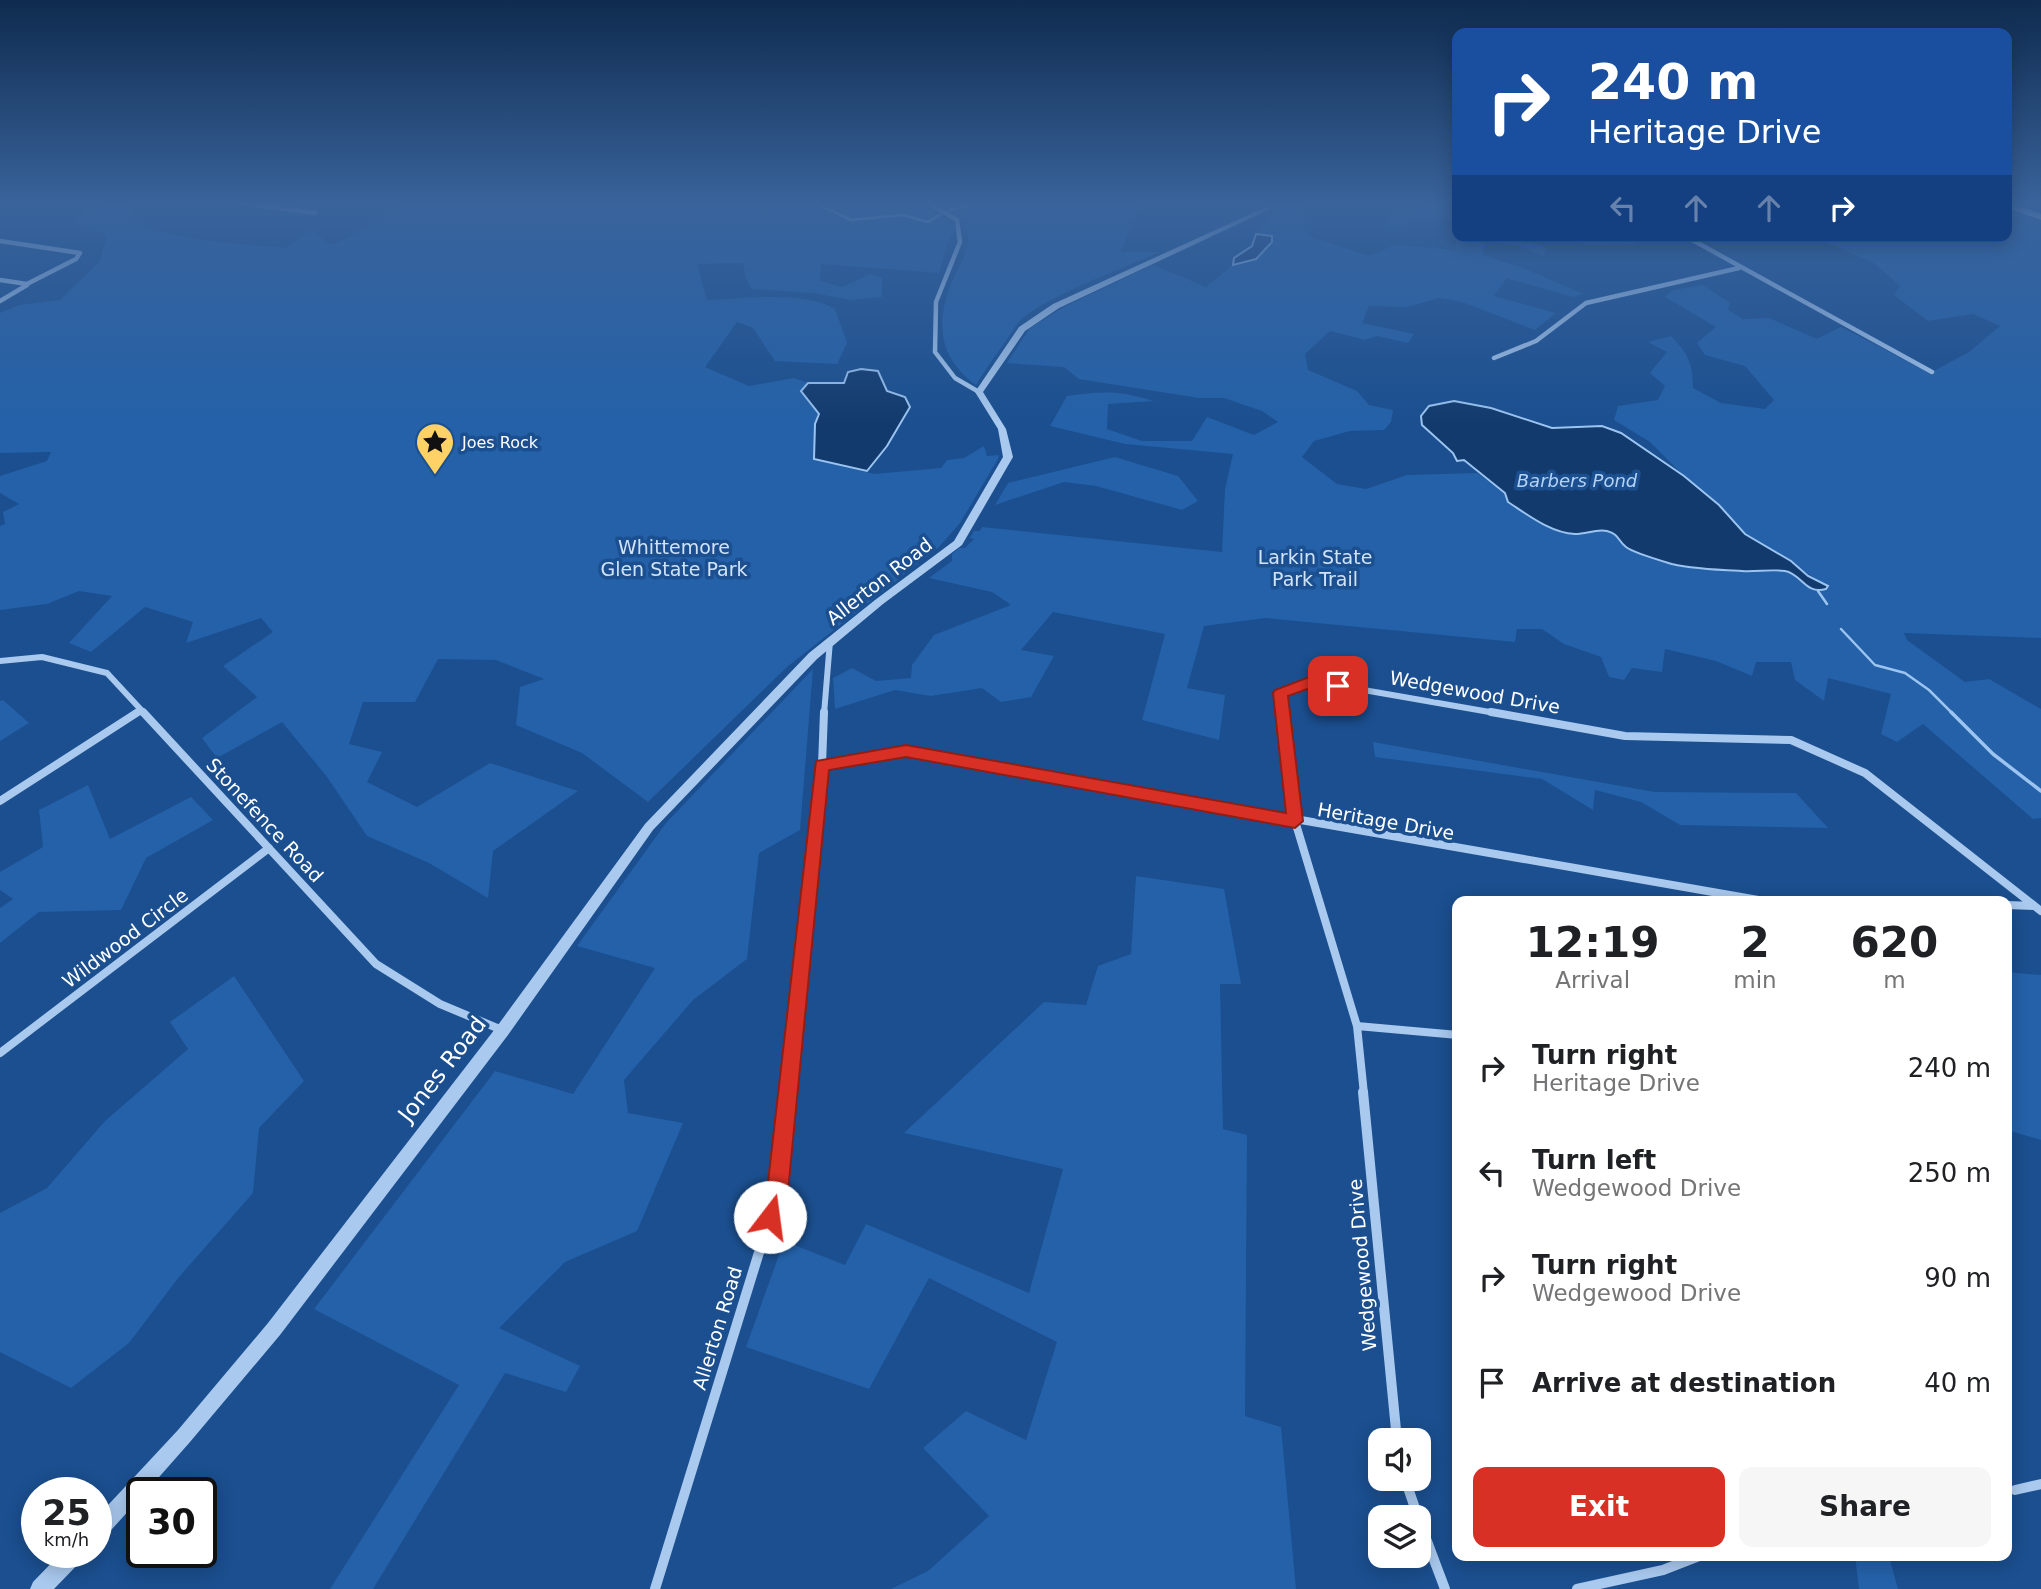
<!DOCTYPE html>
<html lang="en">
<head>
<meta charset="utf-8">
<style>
	:root { --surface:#fff; --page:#f6f6f6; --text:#202124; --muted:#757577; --accent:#d93025 }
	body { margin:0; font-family:"DejaVu Sans",sans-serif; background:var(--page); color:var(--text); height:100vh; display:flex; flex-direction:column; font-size:26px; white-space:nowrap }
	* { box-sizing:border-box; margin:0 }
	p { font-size:23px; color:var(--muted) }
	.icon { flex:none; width:38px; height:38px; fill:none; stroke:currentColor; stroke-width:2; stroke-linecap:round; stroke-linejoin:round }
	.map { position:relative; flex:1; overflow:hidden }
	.sheet { position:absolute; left:1452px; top:896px; width:560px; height:665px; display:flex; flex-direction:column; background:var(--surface); border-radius:14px; box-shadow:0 4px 18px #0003 }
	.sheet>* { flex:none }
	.guide { position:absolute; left:1452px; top:28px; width:560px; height:214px; border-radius:14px; box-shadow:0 4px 18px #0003; background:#1a4fa0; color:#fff; overflow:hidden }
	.fabs { position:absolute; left:1368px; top:1428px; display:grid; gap:14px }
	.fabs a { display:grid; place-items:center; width:63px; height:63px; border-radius:14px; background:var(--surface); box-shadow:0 4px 18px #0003; font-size:35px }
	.speed { position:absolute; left:21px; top:1477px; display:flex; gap:14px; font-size:35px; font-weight:700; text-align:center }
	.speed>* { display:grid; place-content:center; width:91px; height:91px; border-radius:50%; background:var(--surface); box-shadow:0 4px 18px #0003; line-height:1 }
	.speed small { font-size:18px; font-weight:400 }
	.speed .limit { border:4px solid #111; border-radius:10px; background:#fff; color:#111 }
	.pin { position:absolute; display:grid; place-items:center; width:60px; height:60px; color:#fff; margin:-30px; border-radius:14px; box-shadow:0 4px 10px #0006 }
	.me { position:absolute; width:77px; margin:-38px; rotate:15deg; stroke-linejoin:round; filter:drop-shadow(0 0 5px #0008) }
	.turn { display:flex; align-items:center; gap:24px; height:147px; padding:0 21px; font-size:32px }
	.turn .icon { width:91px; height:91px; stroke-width:2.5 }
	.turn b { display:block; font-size:49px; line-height:60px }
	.lanes { display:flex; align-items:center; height:66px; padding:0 21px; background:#0003; justify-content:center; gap:35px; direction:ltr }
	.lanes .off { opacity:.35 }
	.eta { display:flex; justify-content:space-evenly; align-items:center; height:119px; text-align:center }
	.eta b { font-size:42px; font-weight:600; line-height:49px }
	.action { display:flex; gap:14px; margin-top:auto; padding:14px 21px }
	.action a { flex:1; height:80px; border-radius:14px; background:var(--accent); color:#fff; font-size:28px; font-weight:600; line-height:80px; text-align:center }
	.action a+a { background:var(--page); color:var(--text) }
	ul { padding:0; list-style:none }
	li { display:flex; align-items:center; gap:21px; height:105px; padding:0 21px }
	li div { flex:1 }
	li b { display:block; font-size:26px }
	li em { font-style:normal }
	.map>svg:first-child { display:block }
	.green { fill:#2461a8 }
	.water { fill:#123a6d; stroke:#9cc4f0; stroke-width:2 }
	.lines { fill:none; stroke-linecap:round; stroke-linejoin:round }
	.stream-far1 { stroke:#9cc4f0; stroke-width:2.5 }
	.stream { stroke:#9cc4f0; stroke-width:3.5 }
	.minor-far3 { stroke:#a9c9ee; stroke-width:4.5 }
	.minor-far2 { stroke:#a9c9ee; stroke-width:6 }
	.minor-far1 { stroke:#a9c9ee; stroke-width:8 }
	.minor { stroke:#a9c9ee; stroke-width:10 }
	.tertiary { fill:#a9c9ee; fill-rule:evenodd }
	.primary { fill:#f0f6ff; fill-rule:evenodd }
	.route { fill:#d93025; stroke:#8d1f18; stroke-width:2 }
	.labels { text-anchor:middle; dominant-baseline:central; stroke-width:7; stroke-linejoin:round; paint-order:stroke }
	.far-poi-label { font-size:16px; fill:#fff; stroke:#1b4f8f; text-anchor:start }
	.far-water-label { font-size:18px; font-style:italic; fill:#b5d3f5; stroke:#1b4f8f }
	.park-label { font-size:19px; fill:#cfe3fa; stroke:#1b4f8f }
	.street-label { font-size:19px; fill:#fff; stroke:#1b4f8f }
	.near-street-label { font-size:23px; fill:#fff; stroke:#1b4f8f }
</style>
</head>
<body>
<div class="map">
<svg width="2041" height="1589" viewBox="0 0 2041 1589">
	<rect width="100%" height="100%" fill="#1b4f8f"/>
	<!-- green -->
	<path class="green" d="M113 202H128C130 206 132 213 135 217 154 241 255 245 287 248L312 229 327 243 335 245 406 202H917L956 227 947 244 939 273 821 264 820 281 842 287 871 274 882 278V297L850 300 813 293 751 289 746 278 743 263 697 264 707 300C744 299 803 290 835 309L847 343 837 364 775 361 753 328 737 322 705 367 749 386 794 378 808 383 801 391 819 414 814 459 874 474 941 468 947 460 964 458 984 446 987 456 999 455 998 459 960 523 939 547 787 667 648 802 582 753 516 725 520 687 544 679 496 660 438 659 415 702H363L349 744 382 752 367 782 417 807 490 763 578 791 493 851 488 898 429 863 367 836 327 777 282 722 217 758 202 738 257 697 223 666 273 632 261 618 186 643 193 622 145 607 91 652 69 643 112 596 79 591 47 604 0 610V526L5 524 3 512 19 504 0 493V476L47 461 51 452 0 453V313L19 305 60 300 100 261 107 236 74 223 85 212Z
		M933 202H1142L1120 252H1160C1134 263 1032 303 1018 323 1006 341 988 365 976 385 936 356 935 318 955 275 962 261 972 245 966 229 961 215 945 208 933 202Z
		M1294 202 1302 207 1305 217 1314 221 1308 236 1369 256 1395 245 1454 250 1458 236H1521L1523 240 1548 248 1543 256 1519 246 1485 240 1483 255 1528 270 1583 294 1573 297 1507 278 1494 296 1556 313 1535 330 1462 302 1439 298 1407 307 1369 306 1362 323 1414 334 1408 343 1377 336 1365 340 1330 331 1305 354 1308 370 1357 391 1369 405 1393 410 1391 422 1384 430 1350 431 1314 441 1302 457 1337 484 1366 489 1407 475 1477 473 1505 493 1508 502 1560 532 1583 534 1594 529 1606 531 1673 564 1742 571H1785L1816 579 1745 534 1719 505 1684 476 1650 442 1614 420 1618 406 1658 400 1665 386 1650 373 1667 352 1648 342 1671 336C1688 353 1693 365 1693 388L1721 403 1765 409 1774 400 1745 366 1705 355 1697 343 1716 327 1665 297 1673 290 1703 285 1730 303 1728 310 1743 319 1769 318 1817 339 1841 327 1930 373 1969 352 2000 326 1973 314 1928 321 1894 295 1900 286 1874 263 1812 236H2007V209L2041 222V638L1904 633 1907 640 1965 682 1989 679 2041 709V818L2033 819 1923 724 1897 742 1881 734 1891 694 1828 678 1824 701 1795 680 1791 662H1756L1752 676 1716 661 1665 649 1662 672 1632 668 1624 680 1609 677 1601 657 1564 644 1542 629H1517L1515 642 1266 618 1204 626 1187 688 1225 695 1219 740 1142 720 1165 634 1053 612 1021 650 1054 656 1031 697 1001 702 982 688 931 696 895 690 835 709 833 678 852 668 876 681 911 678 912 665 934 635 1011 605 992 592 929 578 952 561V554L959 548H965L974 539 970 538 974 531H980L982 527 1222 552 1225 489 1233 454 1125 444 1050 426 1067 396C1102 391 1120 390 1154 401L1108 404 1107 429 1142 441H1192L1207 417 1254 435 1278 422 1262 411 1224 398H1199L1079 379 1064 367 1007 363 1030 328 1064 307 1153 265 1206 287 1233 265 1245 264 1266 234H1256C1265 218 1275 207 1294 202Z
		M1418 202H1458V232L1449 219 1424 218 1392 232 1380 228 1394 214 1423 206Z
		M1562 236H1618L1639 244 1588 245Z
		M1115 457 1178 476 1198 501 1182 510 1096 486 1064 482 995 505 1008 483Z
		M813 669 800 830 759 853 747 959 693 1000 624 1080 628 1113 683 1123 637 1231 565 1262 499 1328 580 1366 566 1392 505 1373 373 1589H330L459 1385 314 1309 495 1071 573 1094 655 968 577 946 666 823Z
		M3 700 29 723 0 741V701Z
		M1373 742 1655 792 1796 793 1828 828 1680 825 1641 802 1595 790 1593 810 1542 779 1375 757Z
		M88 785 110 839 191 797 213 820 146 858 121 910 39 912 0 943V908L13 899 0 890V872L43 847 39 810Z
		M1136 876 1224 889 1241 984H1220L1223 1129 1247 1135 1245 1416 1281 1427 1296 1589H891L928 1571 989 1516 923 1448 966 1411 1026 1440 1057 1342 929 1278 869 1389 746 1347 784 1241 845 1265 866 1224 1029 1293 1063 1169 904 1133 1044 1002 1086 1005 1098 966 1131 954Z
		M2007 972 2041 975V1140L2007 1130Z
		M234 976 304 1081 259 1128 253 1193 179 1277 129 1343 71 1388 0 1352V1213L47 1188 105 1121 188 1049 170 1022Z
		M1855 1556H1889L1898 1589H1859Z"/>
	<!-- water -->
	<path class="water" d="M1256 234 1272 236V242L1256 259 1233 265 1234 258 1252 246Z
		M861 369 878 371 887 391 905 397 910 407 887 446 867 471 814 459 815 424 819 414 801 391 808 383H844L848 372Z
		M1454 401 1491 408 1552 428 1602 426 1621 433 1684 476 1719 505 1745 534 1791 561 1808 576 1828 586 1826 589C1805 595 1802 574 1785 571 1771 569 1756 572 1742 571 1720 570 1693 569 1672 564 1662 561 1634 553 1626 547 1618 541 1619 534 1607 531 1595 529 1587 534 1575 534 1551 533 1528 515 1508 502L1505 493 1464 460 1457 461 1453 453 1422 425 1421 416 1429 406Z"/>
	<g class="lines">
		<!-- stream-far1 -->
		<path class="stream-far1" d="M813 202 851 220 903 215 928 222 941 214
			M950 210 983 202
			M1818 591 1827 604
			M1841 629 1875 665 1905 673 1929 690 1953 714"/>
		<!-- stream -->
		<path class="stream" d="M1951 712 1993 754 2041 791"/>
		<!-- minor-far3 -->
		<path class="minor-far3" d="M235 202 315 213
			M927 202 957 220 960 242 936 302 935 352 955 378 979 392
			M1685 236 1932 372
			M0 241 80 253
			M0 280 27 284 76 259 80 253
			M0 301 27 285
			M1494 358 1536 341 1586 303 1739 268"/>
		<!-- minor-far2 -->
		<path class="minor-far2" d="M0 661 42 657 107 673 145 714
			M135 714 140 711
			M824 714 830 641
			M1283 714 1281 693 1312 681 1501 714"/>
		<!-- minor-far1 -->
		<path class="minor-far1" d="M143 712 376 964 440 1004 502 1030
			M1283 712 1295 821 1357 1026 1364 1094
			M1491 712 1625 736 1791 740 1865 773 2041 911
			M822 765 906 751 1764 901H1779
			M0 801 138 712
			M2007 905 2034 906
			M1357 1026 1458 1035
			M0 1053 269 848
			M788 1094 822 765 824 712"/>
		<!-- minor -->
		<path class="minor" d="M1363 1092 1397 1440
			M1405 1479 1418 1517
			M2015 1490 2041 1484
			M1419 1520 1445 1589
			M655 1589 778 1191 788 1092
			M1577 1589 1663 1570 1699 1556"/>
		<!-- tertiary -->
		<path class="tertiary" d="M1277 202H1285L1059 308 1025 331 983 392 1006 429 1013 457 962 545 883 604 817 659 653 830 508 1035 280 1335 190 1442 145 1493H142V1496L103 1539 96 1541V1518L178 1430 268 1323 498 1025 645 824 809 653 875 600 954 541 1003 457 998 429 975 392 1019 327 1053 304Z
			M62 1552H86L83 1559 54 1589H30L33 1582Z"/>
		<!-- primary -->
		<path class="primary" d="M2007 202 2041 214V220L2007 208Z"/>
	</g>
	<!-- sky -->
	<linearGradient id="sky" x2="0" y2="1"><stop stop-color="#0f2b4f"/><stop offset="0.48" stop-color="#39639b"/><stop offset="1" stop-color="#39639b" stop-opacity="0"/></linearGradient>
	<rect width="2041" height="424" fill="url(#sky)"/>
	<!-- route -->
	<path class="route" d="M1312 676 1338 681 1346 686 1338 691 1313 687 1288 696 1303 821 1295 828 906 757 829 770 788 1191 777 1224 770 1227 762 1224 759 1217 767 1191 816 761 906 745 1286 813 1273 693 1275 690Z"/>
	<!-- icons -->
	<defs>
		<symbol id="sight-pin" viewBox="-11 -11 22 30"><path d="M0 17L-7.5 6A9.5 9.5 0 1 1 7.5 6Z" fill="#ffd166" stroke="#1b4f8f"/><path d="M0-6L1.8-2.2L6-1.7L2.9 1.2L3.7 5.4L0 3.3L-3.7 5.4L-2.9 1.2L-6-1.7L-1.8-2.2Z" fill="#111"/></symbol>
	</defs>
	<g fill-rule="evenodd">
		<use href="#sight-pin" x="413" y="420" width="44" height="60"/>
	</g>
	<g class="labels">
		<!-- far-poi labels -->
		<g class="far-poi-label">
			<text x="462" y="442">Joes Rock</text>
		</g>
		<!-- far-water labels -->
		<g class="far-water-label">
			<text x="1577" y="480">Barbers Pond</text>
		</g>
		<!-- park labels -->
		<g class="park-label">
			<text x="674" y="547">Whittemore<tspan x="674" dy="22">Glen State Park</tspan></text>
			<text x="1315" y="557">Larkin State<tspan x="1315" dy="22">Park Trail</tspan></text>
		</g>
		<!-- street labels -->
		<g class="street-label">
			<text transform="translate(879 581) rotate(-38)">Allerton Road</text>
			<text transform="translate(1475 692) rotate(10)">Wedgewood Drive</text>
			<text transform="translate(265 820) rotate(47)">Stonefence Road</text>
			<text transform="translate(1386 821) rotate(10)">Heritage Drive</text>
			<text transform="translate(125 938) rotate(-37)">Wildwood Circle</text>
			<text transform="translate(1362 1265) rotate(-95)">Wedgewood Drive</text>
			<text transform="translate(717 1328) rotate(-73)">Allerton Road</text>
		</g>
		<!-- near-street labels -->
		<g class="near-street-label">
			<text transform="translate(442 1069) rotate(-52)">Jones Road</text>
		</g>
	</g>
</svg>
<div class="fabs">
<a><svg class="icon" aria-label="sound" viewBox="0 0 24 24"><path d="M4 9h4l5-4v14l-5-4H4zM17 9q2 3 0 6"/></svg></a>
<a><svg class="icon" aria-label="layers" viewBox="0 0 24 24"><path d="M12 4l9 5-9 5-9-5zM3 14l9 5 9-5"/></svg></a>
</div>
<div class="speed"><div>25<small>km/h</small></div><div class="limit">30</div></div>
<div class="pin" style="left:1338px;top:686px;background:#d93025"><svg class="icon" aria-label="arrive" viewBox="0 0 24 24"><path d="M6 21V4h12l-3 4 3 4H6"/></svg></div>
<svg class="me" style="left:770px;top:1217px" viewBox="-20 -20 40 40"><circle r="19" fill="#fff"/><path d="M0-13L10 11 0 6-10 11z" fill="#d93025"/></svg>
<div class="guide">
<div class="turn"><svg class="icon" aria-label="right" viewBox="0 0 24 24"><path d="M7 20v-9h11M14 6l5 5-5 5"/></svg><div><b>240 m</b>Heritage Drive</div></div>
<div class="lanes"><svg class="icon off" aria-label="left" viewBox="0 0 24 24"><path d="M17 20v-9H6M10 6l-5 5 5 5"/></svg><svg class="icon off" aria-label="ahead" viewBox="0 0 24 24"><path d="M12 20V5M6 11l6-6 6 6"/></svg><svg class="icon off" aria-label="ahead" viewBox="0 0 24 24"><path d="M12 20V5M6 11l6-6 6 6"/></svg><svg class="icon" aria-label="right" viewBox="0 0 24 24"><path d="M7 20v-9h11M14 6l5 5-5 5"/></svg></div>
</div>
<section class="sheet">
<div class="eta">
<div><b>12:19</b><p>Arrival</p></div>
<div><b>2</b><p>min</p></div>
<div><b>620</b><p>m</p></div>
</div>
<ul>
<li><svg class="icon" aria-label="right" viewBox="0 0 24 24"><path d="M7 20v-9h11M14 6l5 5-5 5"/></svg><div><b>Turn right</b><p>Heritage Drive</p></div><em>240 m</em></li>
<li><svg class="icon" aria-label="left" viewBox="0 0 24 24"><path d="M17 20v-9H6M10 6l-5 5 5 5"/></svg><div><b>Turn left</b><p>Wedgewood Drive</p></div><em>250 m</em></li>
<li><svg class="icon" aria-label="right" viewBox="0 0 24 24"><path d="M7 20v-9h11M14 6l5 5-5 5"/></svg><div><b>Turn right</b><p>Wedgewood Drive</p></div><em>90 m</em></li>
<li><svg class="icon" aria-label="arrive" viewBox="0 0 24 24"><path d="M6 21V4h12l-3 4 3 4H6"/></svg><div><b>Arrive at destination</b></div><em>40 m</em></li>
</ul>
<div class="action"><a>Exit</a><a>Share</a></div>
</section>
</div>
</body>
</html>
